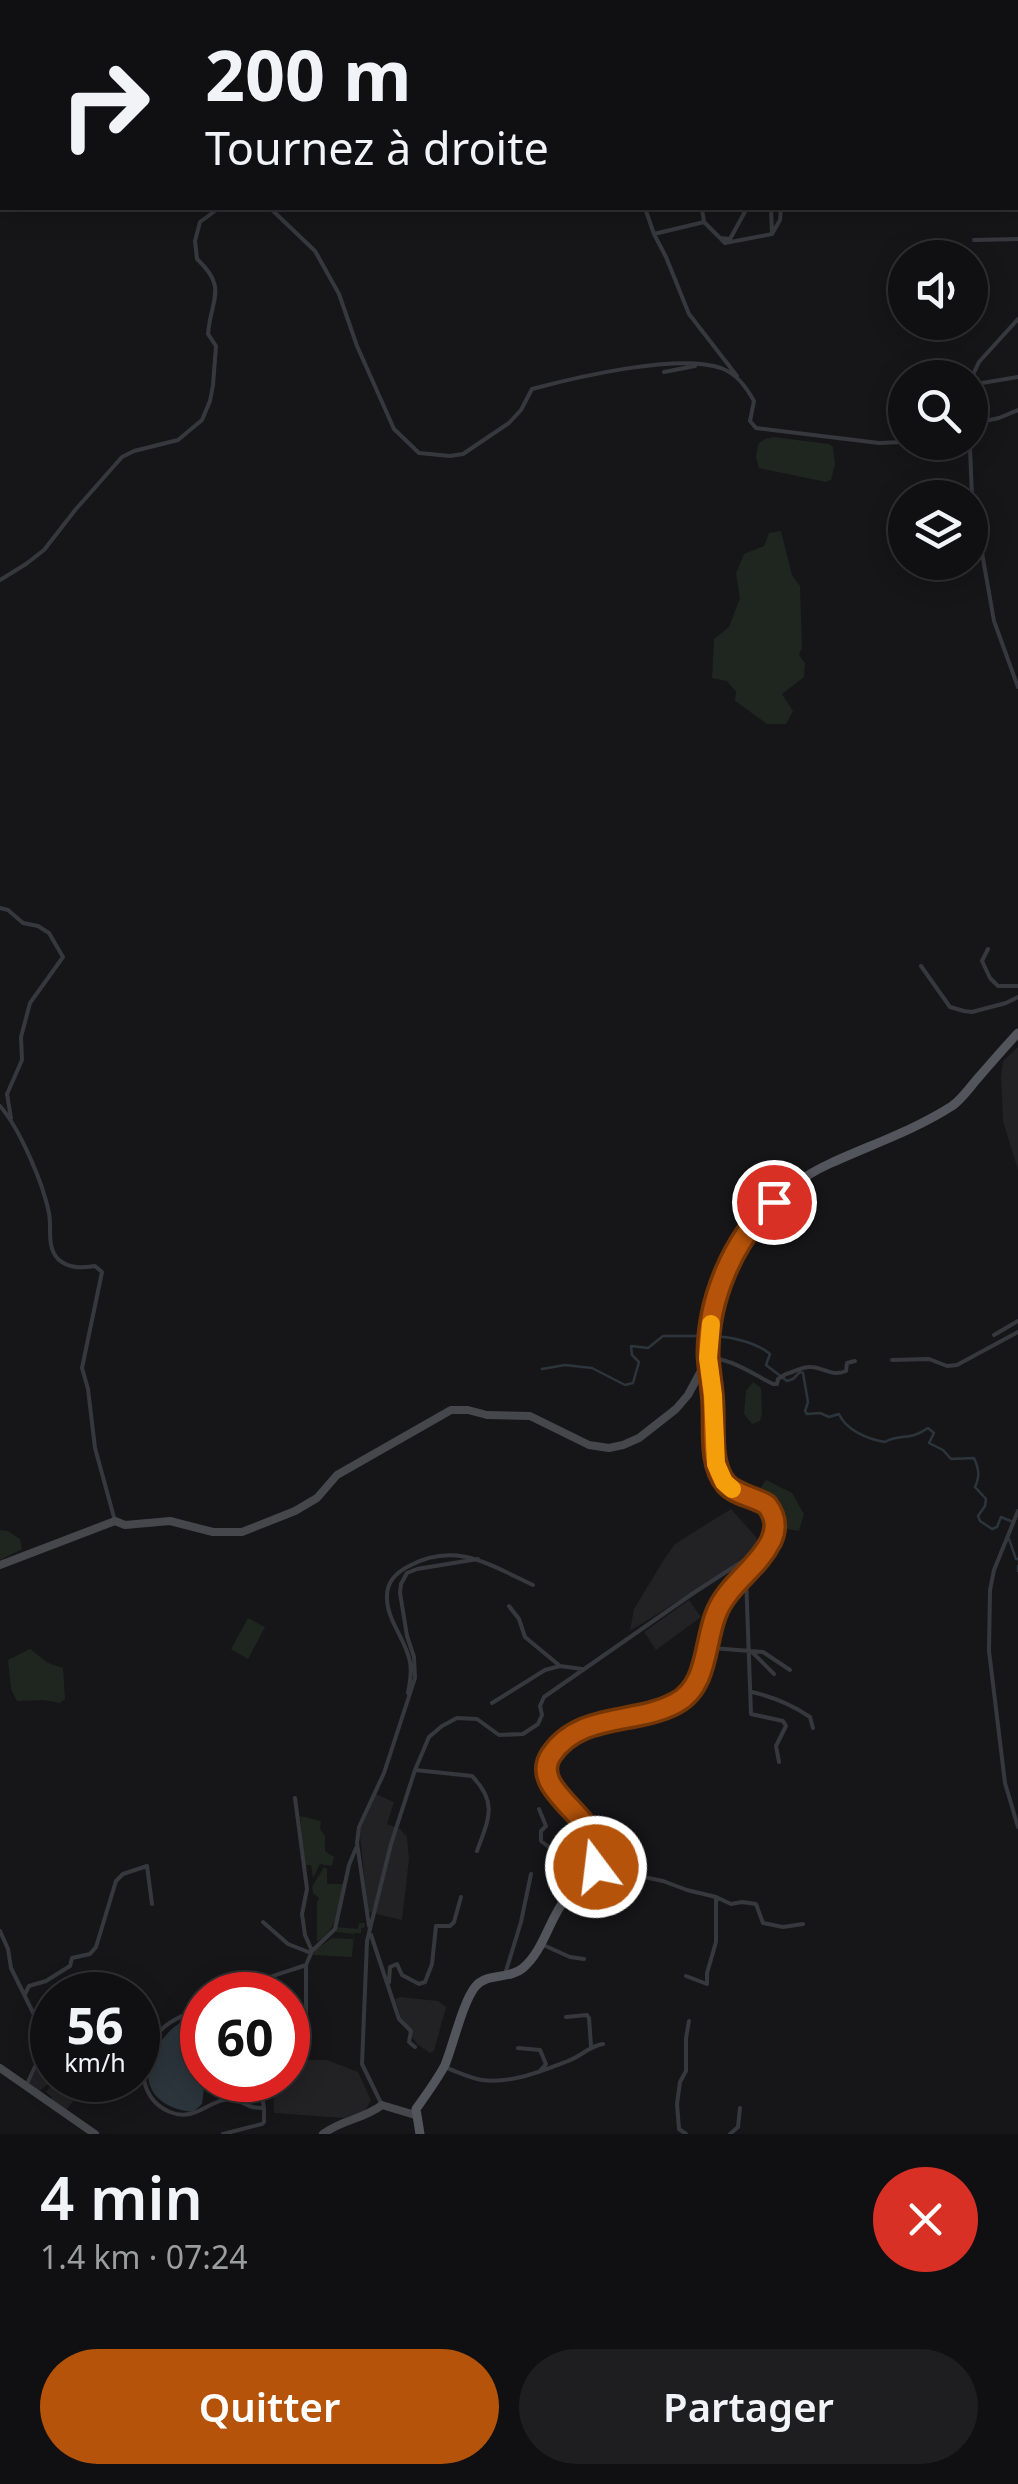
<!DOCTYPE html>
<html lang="fr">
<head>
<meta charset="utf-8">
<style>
	:root { --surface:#101012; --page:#1e1e20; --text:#f1f3f6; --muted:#9c9d9f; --line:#303032; --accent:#b45309 }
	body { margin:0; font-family:"Noto Sans",sans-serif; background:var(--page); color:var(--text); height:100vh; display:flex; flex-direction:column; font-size:38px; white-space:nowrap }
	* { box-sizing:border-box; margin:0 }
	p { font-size:32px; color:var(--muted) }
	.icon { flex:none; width:55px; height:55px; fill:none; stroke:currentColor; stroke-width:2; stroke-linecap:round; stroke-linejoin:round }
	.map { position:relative; height:2134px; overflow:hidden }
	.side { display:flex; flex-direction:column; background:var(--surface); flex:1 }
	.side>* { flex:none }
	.banner { position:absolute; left:0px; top:0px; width:1020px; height:210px; box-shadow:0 5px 25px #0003,0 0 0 2px var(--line); background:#101012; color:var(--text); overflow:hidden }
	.fabs { position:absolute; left:888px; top:240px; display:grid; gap:20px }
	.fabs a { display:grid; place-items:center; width:100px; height:100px; border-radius:50%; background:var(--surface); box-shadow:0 5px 25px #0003,0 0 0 2px var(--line); font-size:50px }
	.speed { position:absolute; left:30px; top:1972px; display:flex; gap:20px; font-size:50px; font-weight:700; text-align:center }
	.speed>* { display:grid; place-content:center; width:130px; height:130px; border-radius:50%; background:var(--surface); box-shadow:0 5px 25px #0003,0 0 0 2px var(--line); line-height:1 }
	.speed small { font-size:25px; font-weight:400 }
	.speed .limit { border:15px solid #d22; background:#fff; color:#111 }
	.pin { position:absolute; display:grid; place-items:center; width:85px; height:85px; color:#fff; margin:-42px; border:5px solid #fff; border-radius:50%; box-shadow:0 2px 10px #0007 }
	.me { position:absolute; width:110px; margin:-55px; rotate:345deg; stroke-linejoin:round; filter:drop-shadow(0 0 8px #0008) }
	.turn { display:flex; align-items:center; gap:35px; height:210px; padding:0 40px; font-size:45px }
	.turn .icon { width:130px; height:130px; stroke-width:2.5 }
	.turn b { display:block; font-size:70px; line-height:85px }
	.round { display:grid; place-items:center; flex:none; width:105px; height:105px; border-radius:52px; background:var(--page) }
	.summary { display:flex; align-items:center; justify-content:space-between; height:170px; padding:0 40px }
	h1 { font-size:60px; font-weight:600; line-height:75px }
	.primary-button { display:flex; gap:20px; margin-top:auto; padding:20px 40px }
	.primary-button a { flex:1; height:115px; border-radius:60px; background:var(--accent); color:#fff; font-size:40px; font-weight:600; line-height:115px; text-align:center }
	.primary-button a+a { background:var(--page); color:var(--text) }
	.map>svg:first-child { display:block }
	.built { fill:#222225 }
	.green { fill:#1e261f }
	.water { fill:#2c353c }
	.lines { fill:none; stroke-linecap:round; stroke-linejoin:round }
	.stream { stroke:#2c353c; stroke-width:2.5 }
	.street { stroke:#37383d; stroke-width:4 }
	.secondary { stroke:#45474d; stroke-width:8 }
	.primary { stroke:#53555c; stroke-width:9 }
	.route-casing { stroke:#753606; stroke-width:25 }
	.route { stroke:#b45309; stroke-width:18 }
	.slow { stroke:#f59e0b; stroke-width:18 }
</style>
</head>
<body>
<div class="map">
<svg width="1018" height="2134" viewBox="0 0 1018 2134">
	<rect width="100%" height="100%" fill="#161618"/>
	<!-- built -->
	<path class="built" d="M1018 1047V1170L1003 1121 1001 1077 1003 1061Z
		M731 1509 757 1538 754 1554 630 1631 634 1609 665 1558 675 1544Z
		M689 1600 701 1617 656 1650 644 1632Z
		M376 1794 394 1802 387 1824 400 1829 407 1837 409 1859 402 1920 368 1912 360 1836 361 1827Z
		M619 1839 624 1854V1863L614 1869 597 1872 599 1840Z
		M400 1997 438 2001 446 2007 434 2051 430 2053 417 2044 403 2024 395 1999Z
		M50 2042H52V2080H88L85 2090 78 2095 64 2113 48 2102 52 2097 46 2092 50 2087 48 2084 37 2093 28 2086Z
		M288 2060H327L358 2072 371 2100 365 2111 344 2118 274 2113 273 2080H288Z"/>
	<!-- green -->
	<path class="green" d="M773 437 829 444 833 447 835 464 831 480 826 482 759 468 756 457 758 444 765 439Z
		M781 531 792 575 800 586 802 647 799 655 805 663 804 677 782 694 793 711 786 724H767L735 701 736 692 727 681 712 678 714 639 729 627 740 598 736 573 744 554 764 546 769 533Z
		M753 1382 761 1388 762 1413 760 1421 752 1424 744 1414 746 1391Z
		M766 1480 792 1493 804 1514 799 1531 788 1529 775 1523 771 1510 755 1496Z
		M0 1530 8 1531 20 1539 22 1549 0 1560Z
		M248 1618 265 1627 248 1659 231 1649Z
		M30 1649 48 1663 63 1668 65 1699 60 1703 44 1700 17 1701 11 1689 8 1660Z
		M300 1816 321 1821 320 1829 325 1836V1851L334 1857 332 1866 320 1864 313 1878 311 1865H305Z
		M324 1867 327 1869V1884H344C340 1907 338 1928 317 1942V1902L319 1898 313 1893 312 1887Z
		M359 1923H365L364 1928H361V1933H354L352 1957 313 1955 315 1950 332 1938 353 1939V1934L336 1932V1927L358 1929Z"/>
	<!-- water -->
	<path class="water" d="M202 2013V2080H205L202 2104 193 2112C143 2107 135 2067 168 2033 176 2023 191 2018 202 2013Z"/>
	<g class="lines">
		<!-- stream -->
		<path class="stream" d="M819 0H820
			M715 1336C733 1337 757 1343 770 1354L766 1365 787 1381 793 1379 800 1372 803 1373 808 1402 805 1411 807 1414 820 1413 829 1417 839 1414C846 1430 867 1439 885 1442 900 1433 908 1442 928 1428L934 1433 929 1443 943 1450 951 1459 974 1458C979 1469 980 1476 975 1487L986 1499 985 1506 978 1516 980 1521 992 1529 997 1527 1001 1517 1013 1522
			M542 1369 565 1365 592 1368 625 1385 633 1383 639 1362 632 1355 631 1346 648 1348 663 1336H707
			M1009 1539 1016 1559H1018
			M1018 1566V1571"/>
		<!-- street -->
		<path class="street" d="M203 0V2
			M122 2 123 0
			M0 11 2 12
			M270 208 315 251 339 294 357 346 394 429 419 453 450 456 463 454 509 423 521 410 532 389C577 377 678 353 721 368 737 374 746 387 754 401L750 421 756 428 879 443 905 442
			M645 208 654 234 666 257 689 314 737 376
			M702 208 704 222
			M771 208 772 234 780 220 781 208
			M654 234 704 222 720 238 730 239 747 208
			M720 238 725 243 772 234
			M974 240 1018 239
			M664 372 695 366
			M970 381 979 362 1018 319
			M970 385 1018 377
			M970 420 975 423 970 448 972 496 994 621 1018 687
			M975 423 999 418 1018 410
			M0 580 26 564 44 550 76 509 122 457 134 451 178 440 202 420 210 401 213 385 216 346 208 334C211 298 228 288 197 259L195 241 200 222 219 208
			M0 908 8 910 23 923 38 926 49 933 63 957 30 1003 21 1037 22 1060 7 1094 11 1118
			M988 949 982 961 990 978 998 986H1018
			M921 966 950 1007 964 1011 972 1012 1006 1003 1018 997
			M0 1106C20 1129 43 1183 49 1213 52 1228 46 1246 58 1259 69 1269 82 1268 95 1266L102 1272 82 1368 88 1389 95 1448 115 1521
			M994 1335 1018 1321
			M713 1358C735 1361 753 1374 773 1384H777L778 1379 786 1374C794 1372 803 1366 811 1367 826 1368 831 1377 846 1371L847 1363 855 1361
			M892 1360 929 1359 947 1366 957 1365 1018 1332
			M1018 1511 994 1570 990 1590 989 1651 1005 1783 1018 1827
			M746 1576 751 1714 783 1721 786 1726 776 1746 779 1762
			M509 1606 519 1619 525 1637 560 1666
			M712 1648 763 1652 790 1670
			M753 1653 774 1674
			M752 1692C773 1697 791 1704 810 1717L813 1728
			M408 1693C410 1683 412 1672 410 1662 406 1639 386 1620 387 1596 387 1582 397 1572 409 1566 456 1541 490 1565 533 1585
			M492 1703 545 1670 560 1666 582 1669
			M415 1770 472 1776C498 1803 489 1818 477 1851
			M295 1798 307 1889 302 1914 305 1935 312 1951
			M539 1809 546 1826 541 1831V1841C566 1861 569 1857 600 1859
			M596 1874 620 1872 663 1881 687 1890 716 1897 731 1904 742 1902 756 1904 763 1923 783 1927 803 1924
			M263 1922 288 1944 311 1953
			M369 1926 357 1843 359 1827 384 1773 415 1678 414 1657 407 1636 400 1593 401 1584 407 1573 417 1569 478 1559
			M0 1931 8 1949 11 1968 47 2041 26 2086
			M371 1935 399 2019 411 2031 409 2042 415 2047
			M541 1944 570 1957 584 1959
			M506 1971 521 1922 531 1874
			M686 1976 707 1984V1973L716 1942V1898
			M389 1982 390 1967 397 1964 402 1975 419 1984 425 1982 432 1964 436 1926H450L454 1922 461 1897
			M25 1994 29 1986 46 1981 70 1966 72 1958 90 1954 96 1947 116 1881 123 1874 147 1866 152 1904
			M239 1995C255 1979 284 1973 306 1965
			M202 2008C189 2013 172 2019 162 2029 137 2052 135 2098 170 2112 194 2122 206 2102 228 2099 240 2097 244 2109 264 2108V2122L262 2124 223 2134
			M566 2017 587 2015 589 2018 591 2046
			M306 2020V1965L312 1951 335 1929 349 1865 356 1848
			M518 2048 540 2050 546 2064 539 2072
			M444 2067C456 2071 469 2078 482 2080 511 2084 542 2071 568 2061 582 2056 589 2046 603 2044
			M259 2080 264 2108
			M382 2105 362 2064 367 1941 391 1844 415 1770 429 1737 442 1726 457 1718 477 1719 499 1735 523 1734 538 1724 542 1715 540 1706 544 1697 692 1594 763 1548
			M686 2134 679 2129 677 2104 680 2082 686 2071V2038L689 2021
			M730 2134 738 2127 740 2108"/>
		<!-- secondary -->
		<path class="secondary" d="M0 1565 115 1521 125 1525 170 1521 213 1532H242L295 1511 317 1498 337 1475 451 1410H468L487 1415 530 1416 589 1445 609 1448 623 1445 639 1438 676 1409 688 1395 708 1358
			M0 2068 95 2134
			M323 2134C341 2120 364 2119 382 2105L415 2115"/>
		<!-- primary -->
		<path class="primary" d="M420 2134 416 2109C426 2095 437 2080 445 2065 453 2045 463 2002 475 1987 487 1972 509 1980 523 1968 544 1950 549 1919 566 1898 577 1885 597 1875 600 1858 606 1821 528 1791 551 1756 581 1711 640 1725 680 1701 712 1681 704 1634 720 1605 733 1581 774 1553 775 1525 777 1494 735 1499 722 1479 710 1459 714 1428 713 1404 713 1389 709 1374 709 1359 707 1326 716 1286 733 1257 755 1218 787 1183 829 1164 870 1145 913 1131 952 1106 962 1099 970 1087 978 1078 991 1063 1004 1048 1018 1033"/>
	</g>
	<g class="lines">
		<defs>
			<path id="route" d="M596 1867C614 1822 526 1793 551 1755 580 1712 636 1725 676 1703 708 1686 704 1644 716 1614 727 1585 757 1569 771 1541 777 1528 776 1517 767 1505 755 1497 736 1495 726 1484 710 1465 714 1433 713 1409 713 1391 709 1373 708 1355 708 1299 733 1239 774 1202"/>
		</defs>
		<!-- route casing -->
		<use href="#route" class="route-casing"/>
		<!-- route -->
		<use href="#route" class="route"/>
		<!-- slow -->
		<path class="slow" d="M711 1324 708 1358 713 1395 716 1464 724 1482 732 1489"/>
	</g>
</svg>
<div class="fabs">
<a><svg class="icon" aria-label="sound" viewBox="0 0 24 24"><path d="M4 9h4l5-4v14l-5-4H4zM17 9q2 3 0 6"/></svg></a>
<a><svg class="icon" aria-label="search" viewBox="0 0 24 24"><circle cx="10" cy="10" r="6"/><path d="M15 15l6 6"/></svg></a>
<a><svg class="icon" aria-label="layers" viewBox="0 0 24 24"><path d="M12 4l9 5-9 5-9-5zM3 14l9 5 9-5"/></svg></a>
</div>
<div class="speed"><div>56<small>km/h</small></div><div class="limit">60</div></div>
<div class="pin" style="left:774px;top:1202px;background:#d93025"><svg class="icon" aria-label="arrive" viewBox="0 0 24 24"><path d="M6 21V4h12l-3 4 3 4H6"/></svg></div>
<svg class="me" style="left:596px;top:1867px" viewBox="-20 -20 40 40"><circle r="17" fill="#b45309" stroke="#fff" stroke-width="3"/><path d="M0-11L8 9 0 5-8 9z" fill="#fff"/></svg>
<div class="banner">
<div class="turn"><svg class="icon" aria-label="right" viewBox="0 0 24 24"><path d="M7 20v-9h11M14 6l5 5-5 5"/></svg><div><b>200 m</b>Tournez à droite</div></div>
</div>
</div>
<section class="side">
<div class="summary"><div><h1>4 min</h1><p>1.4 km · 07:24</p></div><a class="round" style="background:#d93025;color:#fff"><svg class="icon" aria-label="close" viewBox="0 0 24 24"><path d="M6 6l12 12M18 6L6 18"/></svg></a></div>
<div class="primary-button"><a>Quitter</a><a>Partager</a></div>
</section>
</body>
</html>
